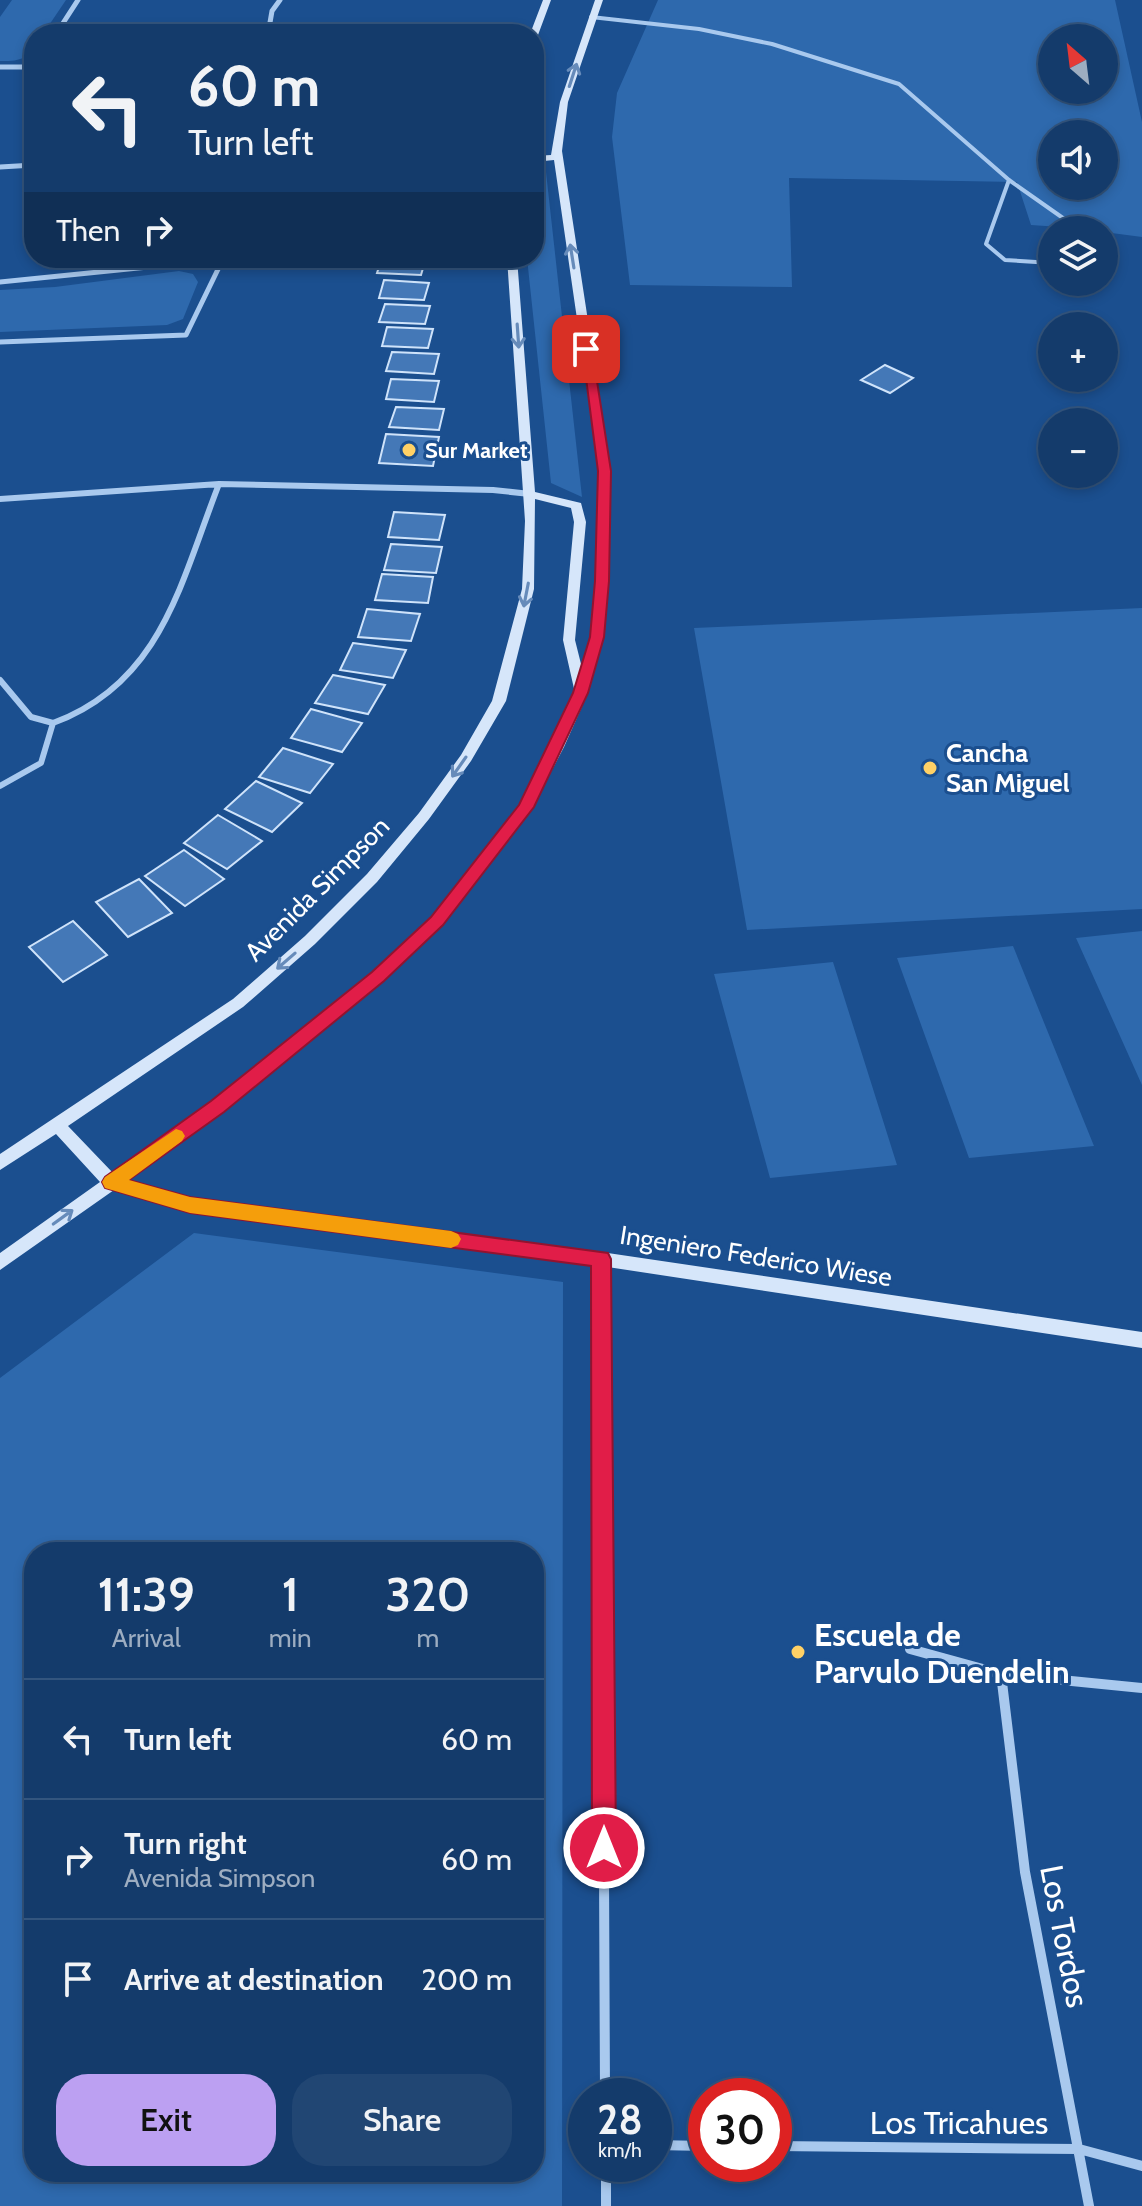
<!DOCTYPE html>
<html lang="en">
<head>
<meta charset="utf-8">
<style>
	:root { --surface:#143b6b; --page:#214673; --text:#f1f3f6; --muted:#9dadc1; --line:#33557e; --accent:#bca0f2 }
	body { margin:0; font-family:Cabin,sans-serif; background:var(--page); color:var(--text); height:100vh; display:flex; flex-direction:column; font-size:30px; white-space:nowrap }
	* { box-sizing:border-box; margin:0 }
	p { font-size:26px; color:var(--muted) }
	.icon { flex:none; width:44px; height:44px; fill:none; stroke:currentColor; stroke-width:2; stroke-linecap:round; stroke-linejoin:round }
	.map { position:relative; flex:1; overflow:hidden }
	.sheet { position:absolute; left:24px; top:1542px; width:520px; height:640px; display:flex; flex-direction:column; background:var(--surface); border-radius:32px; box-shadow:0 4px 12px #0003,0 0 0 2px var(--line) }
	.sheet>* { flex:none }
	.guide { position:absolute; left:24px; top:24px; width:520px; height:244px; border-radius:32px; box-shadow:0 4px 12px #0003,0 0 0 2px var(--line); background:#143b6b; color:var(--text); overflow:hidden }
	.needle { width:52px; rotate:332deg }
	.buttons { position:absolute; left:1038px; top:24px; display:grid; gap:16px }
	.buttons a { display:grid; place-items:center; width:80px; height:80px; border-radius:50%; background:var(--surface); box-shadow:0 4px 12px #0003,0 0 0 2px var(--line); font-size:40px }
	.speed { position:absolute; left:568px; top:2078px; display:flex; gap:16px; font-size:40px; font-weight:700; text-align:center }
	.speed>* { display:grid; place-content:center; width:104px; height:104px; border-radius:50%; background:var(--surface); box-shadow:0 4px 12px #0003,0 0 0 2px var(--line); line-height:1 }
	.speed small { font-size:20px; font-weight:400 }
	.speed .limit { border:12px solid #d22; background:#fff; color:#111 }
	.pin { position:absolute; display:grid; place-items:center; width:68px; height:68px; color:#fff; margin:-34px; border-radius:16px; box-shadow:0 4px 12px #0006 }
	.me { position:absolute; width:88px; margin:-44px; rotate:0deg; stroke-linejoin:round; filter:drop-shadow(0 0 6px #0008) }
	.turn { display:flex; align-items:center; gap:28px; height:168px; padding:0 32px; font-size:36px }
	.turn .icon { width:104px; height:104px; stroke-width:2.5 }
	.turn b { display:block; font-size:56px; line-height:68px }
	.then { display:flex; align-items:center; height:76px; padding:0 32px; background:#0003; gap:16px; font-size:30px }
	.eta { display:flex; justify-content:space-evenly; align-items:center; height:136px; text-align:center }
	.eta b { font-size:48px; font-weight:600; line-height:56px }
	.button { display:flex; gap:16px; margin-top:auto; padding:16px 32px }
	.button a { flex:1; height:92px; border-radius:32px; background:var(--accent); color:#111; font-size:32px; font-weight:600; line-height:92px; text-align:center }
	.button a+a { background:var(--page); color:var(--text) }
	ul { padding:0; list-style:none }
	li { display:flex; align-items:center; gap:24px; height:120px; padding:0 32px; border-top:2px solid var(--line) }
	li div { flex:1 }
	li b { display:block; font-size:30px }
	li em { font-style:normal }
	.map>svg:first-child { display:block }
	.green { fill:#2e69ad; fill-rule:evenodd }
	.building { fill:#4478b7; stroke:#cfe3fa; stroke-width:2 }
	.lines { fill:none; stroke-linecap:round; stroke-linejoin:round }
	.lane { stroke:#a9c9ee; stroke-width:4 }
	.street-far3 { stroke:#a9c9ee; stroke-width:5 }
	.street-far2 { stroke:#a9c9ee; stroke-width:6 }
	.street-far1 { stroke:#a9c9ee; stroke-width:8 }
	.street { stroke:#a9c9ee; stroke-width:10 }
	.secondary { fill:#d6e6fa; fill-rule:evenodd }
	.oneway { stroke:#668bba }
	.route { fill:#e11d48; stroke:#92132f; stroke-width:2 }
	.slow { fill:#f59e0b }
	.poi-dot { fill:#ffd166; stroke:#1b4f8f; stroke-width:3 }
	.labels { text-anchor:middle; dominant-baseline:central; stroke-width:6; stroke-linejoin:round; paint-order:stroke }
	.far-poi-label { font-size:22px; font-weight:bold; fill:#fff; stroke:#1b4f8f; text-anchor:start }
	.poi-label { font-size:26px; font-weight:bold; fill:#fff; stroke:#1b4f8f; text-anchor:start }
	.street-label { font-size:26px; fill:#fff; stroke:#1b4f8f }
	.near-poi-label { font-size:32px; font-weight:bold; fill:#fff; stroke:#1b4f8f; text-anchor:start }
	.near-street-label { font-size:32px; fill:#fff; stroke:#1b4f8f }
</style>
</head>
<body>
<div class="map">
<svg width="1142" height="2206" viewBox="0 0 1142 2206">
	<rect width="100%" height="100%" fill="#1b4f8f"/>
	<!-- green -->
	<path class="green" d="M12 0H66L43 34H34C34 57 22 62 0 61V17Z
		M658 0H1115L1142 122V237L1104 232V230L1031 225 1017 182 789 178 792 287 630 285 612 137 617 93ZM1052 38H1104V90H1052ZM1052 134H1104V186H1052Z
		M534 167 546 172 582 497 551 483 527 258H534Z
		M179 271 193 274 198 282 183 319 167 325 0 332V290L55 287Z
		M1142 608V909L747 930 694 628Z
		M1142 931V1085L1076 938Z
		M1013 946 1094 1146 969 1158 897 958Z
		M833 962 897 1165 770 1178 714 974Z
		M194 1233 563 1282 562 2206H0V1378ZM34 1552H534V2172H34Z"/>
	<!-- building -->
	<path class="building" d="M382 258H426L421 275 377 273Z
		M384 280 429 283 424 300 379 298Z
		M385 304 430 306 425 324 379 322Z
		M387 327 433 329 428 348 382 346Z
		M392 352 439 354 434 374 386 371Z
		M885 365 913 378 890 393 861 380Z
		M391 379 439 381 434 402 386 399Z
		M396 407 444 409 439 430 389 427Z
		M386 434 439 437 433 466 379 463Z
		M394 512 445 515 439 540 388 537Z
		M391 544 442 547 436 573 384 570Z
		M382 574 433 577 428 603 375 600Z
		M367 609 420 614 411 641 358 637Z
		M353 643 406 650 393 678 340 670Z
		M333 675 385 685 368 714 315 703Z
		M311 709 362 723 342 752 291 738Z
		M283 748 333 764 310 793 259 777Z
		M256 781 302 803 272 832 225 809Z
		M218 815 262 841 227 869 184 843Z
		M184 850 224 879 185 906 145 876Z
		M139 879 172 913 128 937 96 902Z
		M73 921 107 955 63 982 29 947Z"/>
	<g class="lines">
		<!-- lane -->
		<path class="lane" d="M591 17 699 29 772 44 899 84 1009 180 1080 230
			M1009 180 986 244 1005 260 1052 263
			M1104 247 1113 254 1115 266H1104"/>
		<!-- street-far3 -->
		<path class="street-far3" d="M56 34 78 0
			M268 34 272 11 280 0
			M0 67H24L34 61
			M0 167 34 165
			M0 282 237 258
			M0 342 186 335 223 259"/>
		<!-- street-far2 -->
		<path class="street-far2" d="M0 499 219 484 493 490 530 494
			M0 680 31 717 53 723C162 683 181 581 219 484
			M0 786 41 763 53 723"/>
		<!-- street-far1 -->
		<path class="street-far1" d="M601 1259 602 1422"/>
		<!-- street -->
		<path class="street" d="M602 1420 605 2096
			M910 1649 1001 1674 1142 1688
			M1001 1674 1025 1872 1089 2206
			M654 2145 706 2146
			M774 2146 1079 2149 1142 2166
			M606 2164V2206"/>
		<!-- secondary -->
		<path class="secondary" d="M543 0H551L538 35 534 38V34H530Z
			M595 0H603L568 102 562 151 611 471 608 581 603 637 588 693 564 747 531 810 442 925 383 981 223 1112 128 1180 190 1198 601 1252 1142 1332V1348L601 1266 190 1212 114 1190 0 1270V1253L100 1182 56 1134 0 1170V1154L233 999 305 936 367 874 419 813 461 755 492 701 522 589 525 521 507 258H517L535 492 581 503 586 522 575 640 582 668 591 637 596 581 599 471 554 160 534 162V156L551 155 560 102ZM535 499 571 508 574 522 563 640 575 693 520 805 432 917 373 973 211 1102 113 1173 68 1126 243 1007 315 944 377 882 429 819 471 761 506 701 534 589Z"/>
	</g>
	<!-- one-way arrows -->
	<defs><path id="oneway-shaft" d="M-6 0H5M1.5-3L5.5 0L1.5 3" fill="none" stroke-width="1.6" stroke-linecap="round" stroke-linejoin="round" transform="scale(2)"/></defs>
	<g class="oneway">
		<use href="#oneway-shaft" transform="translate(573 75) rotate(-72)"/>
		<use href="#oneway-shaft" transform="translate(572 256) rotate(-99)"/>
		<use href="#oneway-shaft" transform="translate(518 336) rotate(86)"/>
		<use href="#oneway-shaft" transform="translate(526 595) rotate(101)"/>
		<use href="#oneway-shaft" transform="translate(459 767) rotate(125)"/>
		<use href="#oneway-shaft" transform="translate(286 961) rotate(139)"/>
		<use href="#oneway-shaft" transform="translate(63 1217) rotate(-36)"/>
	</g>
	<!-- route -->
	<path class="route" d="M582 347 592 349 611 471 609 581 604 637 588 693 534 807 443 925 384 981 224 1112 129 1180 190 1197 608 1253 611 1259 616 1848 612 1857 604 1860 595 1857 592 1848 591 1266 190 1213 105 1188 102 1182 105 1177 211 1101 372 972 431 917 519 805 573 693 590 637 595 581 598 471Z"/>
	<!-- slow -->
	<path class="slow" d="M176 1129 182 1131 185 1136 182 1141 129 1180 190 1197 451 1231 458 1234 461 1239 458 1245 451 1248 190 1213 105 1188 102 1182 105 1177Z"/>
	<!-- markers -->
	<g class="poi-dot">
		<circle cx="409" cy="450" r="8"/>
		<circle cx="930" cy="768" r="8"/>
		<circle cx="798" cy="1652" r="8"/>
	</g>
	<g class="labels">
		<!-- far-poi labels -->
		<g class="far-poi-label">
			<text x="425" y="450">Sur Market</text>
		</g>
		<!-- poi labels -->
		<g class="poi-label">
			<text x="946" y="753">Cancha<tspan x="946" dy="30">San Miguel</tspan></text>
		</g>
		<!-- street labels -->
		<g class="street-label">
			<text transform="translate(317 889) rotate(-45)">Avenida Simpson</text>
			<text transform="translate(756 1256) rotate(9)">Ingeniero Federico Wiese</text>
		</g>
		<!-- near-poi labels -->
		<g class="near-poi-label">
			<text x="814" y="1634">Escuela de<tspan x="814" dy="37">Parvulo Duendelin</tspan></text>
		</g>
		<!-- near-street labels -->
		<g class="near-street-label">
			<text transform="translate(1065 1936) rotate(79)">Los Tordos</text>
			<text x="959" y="2122">Los Tricahues</text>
		</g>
	</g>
</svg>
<div class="buttons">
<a><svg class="needle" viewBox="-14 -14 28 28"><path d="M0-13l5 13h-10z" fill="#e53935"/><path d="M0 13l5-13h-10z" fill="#9dadc1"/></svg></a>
<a><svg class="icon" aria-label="sound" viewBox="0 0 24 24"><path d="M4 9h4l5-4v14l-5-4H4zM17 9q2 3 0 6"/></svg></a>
<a><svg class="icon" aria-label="layers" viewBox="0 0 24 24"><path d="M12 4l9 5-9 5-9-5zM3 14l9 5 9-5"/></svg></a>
<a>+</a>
<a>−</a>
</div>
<div class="speed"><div>28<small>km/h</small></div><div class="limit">30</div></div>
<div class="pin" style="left:586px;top:349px;background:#d93025"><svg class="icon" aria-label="arrive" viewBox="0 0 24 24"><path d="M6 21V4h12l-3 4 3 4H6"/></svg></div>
<svg class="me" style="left:604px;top:1848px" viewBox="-20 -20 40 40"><circle r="17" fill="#e11d48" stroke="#fff" stroke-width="3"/><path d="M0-11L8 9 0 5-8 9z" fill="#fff"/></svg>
<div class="guide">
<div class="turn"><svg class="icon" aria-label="left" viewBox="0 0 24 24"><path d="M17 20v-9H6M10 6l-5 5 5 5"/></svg><div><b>60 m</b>Turn left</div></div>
<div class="then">Then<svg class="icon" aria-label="right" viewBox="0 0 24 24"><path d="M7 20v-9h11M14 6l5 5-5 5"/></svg></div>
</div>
<section class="sheet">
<div class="eta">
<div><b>11:39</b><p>Arrival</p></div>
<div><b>1</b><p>min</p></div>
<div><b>320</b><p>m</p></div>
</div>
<ul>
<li><svg class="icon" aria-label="left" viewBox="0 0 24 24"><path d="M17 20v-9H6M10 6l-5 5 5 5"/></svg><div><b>Turn left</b></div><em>60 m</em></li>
<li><svg class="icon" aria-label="right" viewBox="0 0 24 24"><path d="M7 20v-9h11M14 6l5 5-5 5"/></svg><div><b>Turn right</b><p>Avenida Simpson</p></div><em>60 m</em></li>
<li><svg class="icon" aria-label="arrive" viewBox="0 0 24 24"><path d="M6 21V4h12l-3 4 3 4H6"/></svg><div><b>Arrive at destination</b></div><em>200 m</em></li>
</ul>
<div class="button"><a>Exit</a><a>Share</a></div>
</section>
</div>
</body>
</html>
